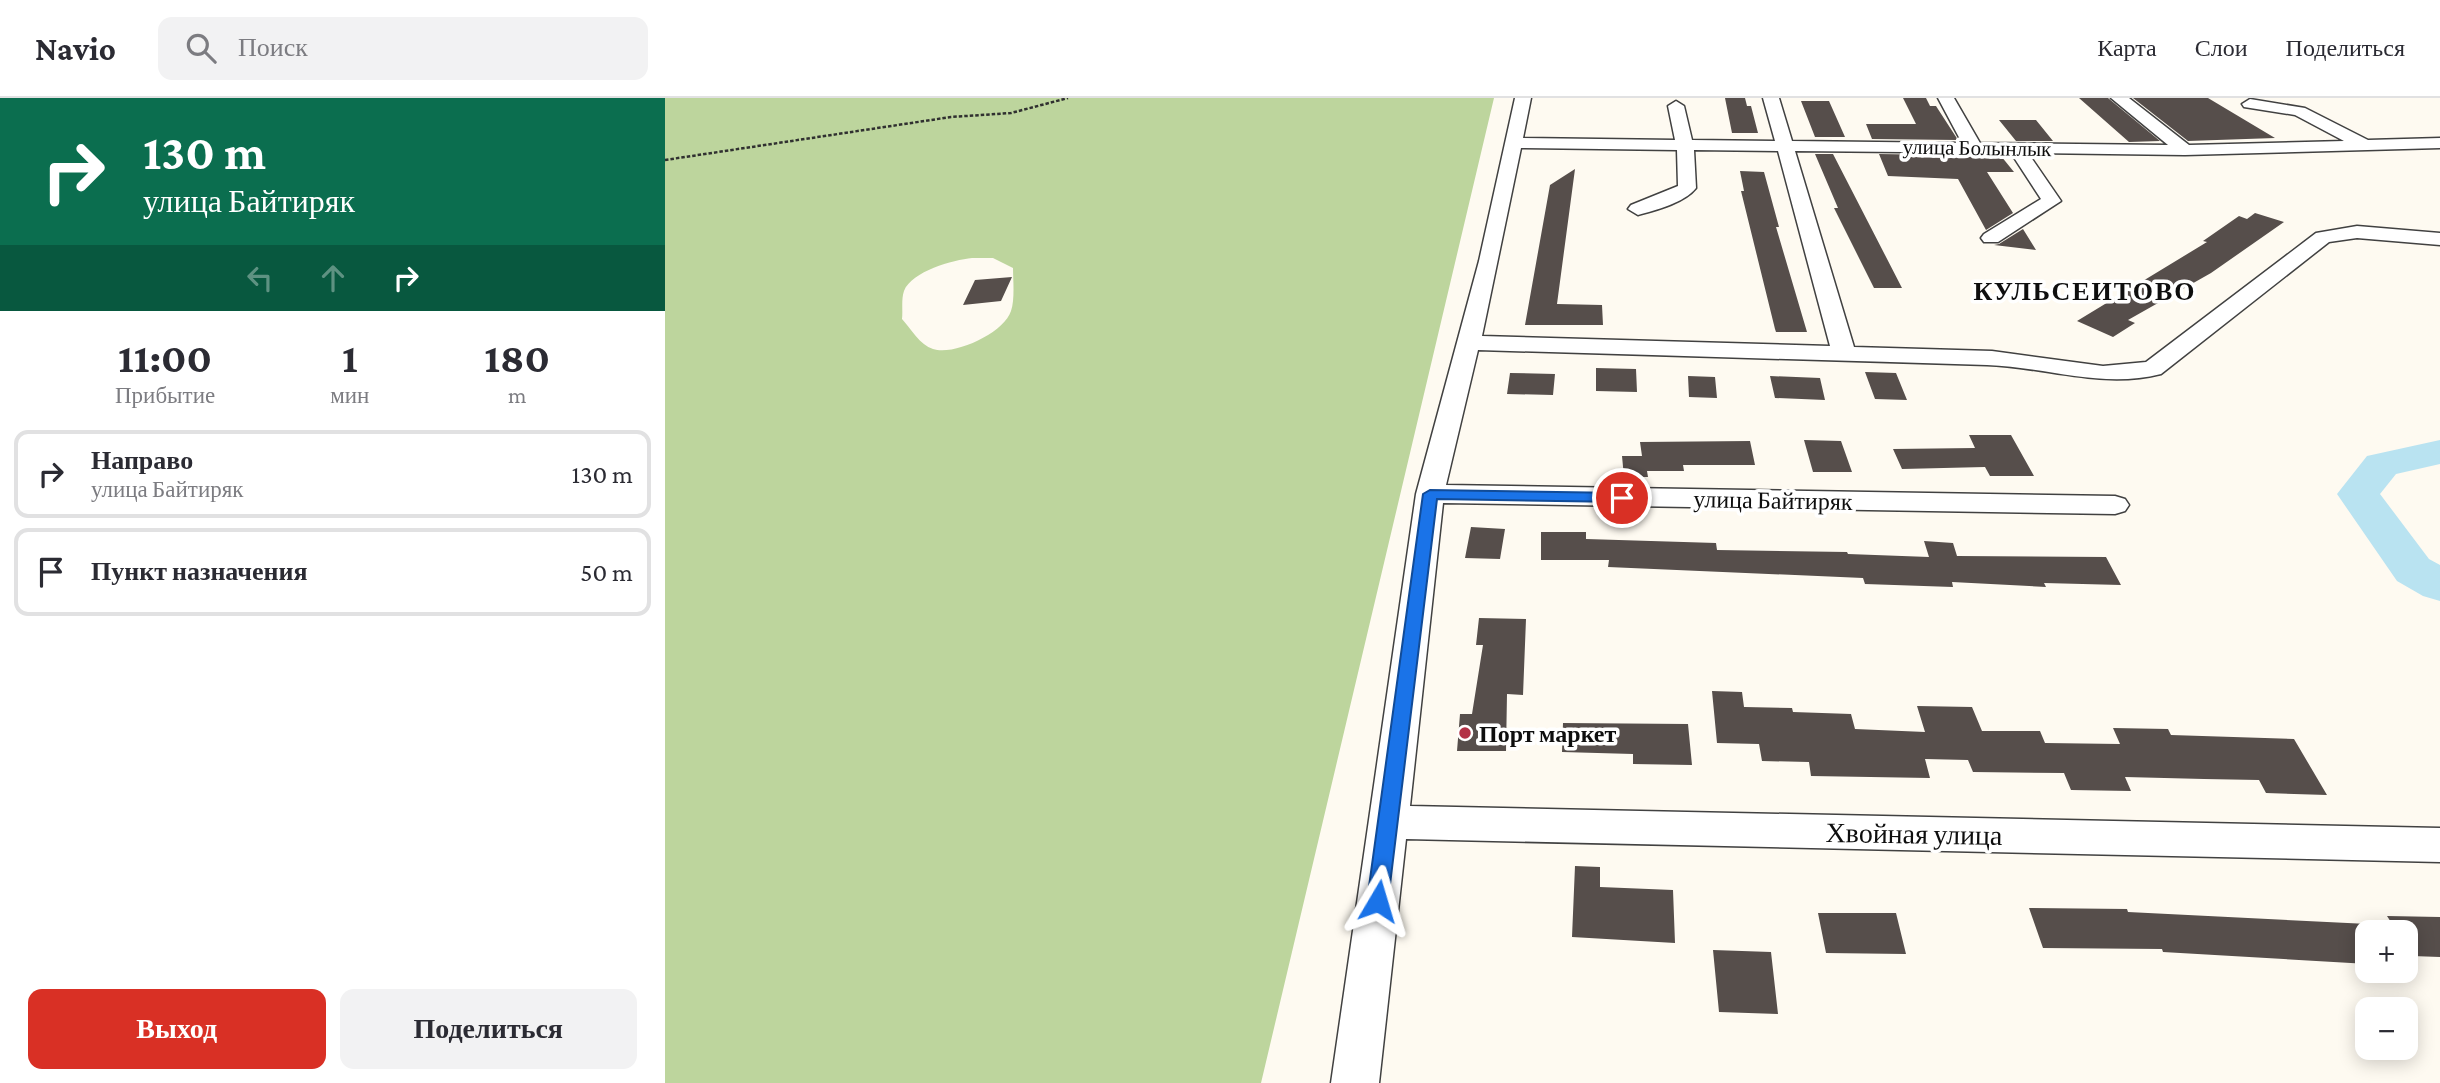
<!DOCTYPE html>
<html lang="ru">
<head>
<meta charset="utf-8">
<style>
	:root { --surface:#fff; --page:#f2f2f3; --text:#2b2b33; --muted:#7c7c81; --line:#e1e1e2; --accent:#d93025 }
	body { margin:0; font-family:"Crimson Pro",serif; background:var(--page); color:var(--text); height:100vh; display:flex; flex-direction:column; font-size:26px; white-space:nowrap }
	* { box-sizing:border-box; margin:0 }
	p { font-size:23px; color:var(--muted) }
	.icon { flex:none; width:38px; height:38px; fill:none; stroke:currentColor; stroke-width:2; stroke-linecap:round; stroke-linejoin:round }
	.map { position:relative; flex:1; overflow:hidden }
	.drawer { display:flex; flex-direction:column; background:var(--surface); width:665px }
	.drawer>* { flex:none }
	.guide { background:#0b6e4f; color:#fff; overflow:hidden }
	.buttons { position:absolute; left:1690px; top:822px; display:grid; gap:14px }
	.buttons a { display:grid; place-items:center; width:63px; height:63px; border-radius:14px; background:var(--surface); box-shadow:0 4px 18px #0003; font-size:35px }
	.pin { position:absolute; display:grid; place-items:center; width:60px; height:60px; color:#fff; margin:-30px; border:4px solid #fff; border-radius:50%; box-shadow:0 2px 7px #0007 }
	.me { position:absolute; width:77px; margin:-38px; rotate:7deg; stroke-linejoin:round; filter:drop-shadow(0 0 5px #0008) }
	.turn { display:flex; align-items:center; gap:24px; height:147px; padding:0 28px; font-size:32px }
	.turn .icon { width:91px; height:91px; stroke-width:2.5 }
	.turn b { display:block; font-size:49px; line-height:60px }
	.lanes { display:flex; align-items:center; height:66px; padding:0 28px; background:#0003; justify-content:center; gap:35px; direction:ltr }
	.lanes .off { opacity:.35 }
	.eta { display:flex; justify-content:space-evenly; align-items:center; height:119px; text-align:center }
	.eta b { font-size:42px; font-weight:700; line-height:49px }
	.button { display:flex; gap:14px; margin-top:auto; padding:14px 28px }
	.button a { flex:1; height:80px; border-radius:14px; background:var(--accent); color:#fff; font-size:28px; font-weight:700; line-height:80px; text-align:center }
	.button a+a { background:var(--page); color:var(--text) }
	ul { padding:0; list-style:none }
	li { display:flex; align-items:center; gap:21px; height:88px; margin:0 14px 10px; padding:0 14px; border:4px solid var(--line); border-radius:14px }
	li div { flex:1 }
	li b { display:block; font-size:26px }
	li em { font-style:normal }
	header { display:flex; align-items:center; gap:42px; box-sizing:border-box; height:98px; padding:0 35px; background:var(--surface); border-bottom:2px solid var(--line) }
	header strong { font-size:33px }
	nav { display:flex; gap:38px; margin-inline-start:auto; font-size:24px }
	.search { width:490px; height:63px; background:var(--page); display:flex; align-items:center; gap:18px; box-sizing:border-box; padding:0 24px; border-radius:14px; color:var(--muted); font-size:26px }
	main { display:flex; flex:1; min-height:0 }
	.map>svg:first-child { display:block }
	.forest { fill:#bdd59d; fill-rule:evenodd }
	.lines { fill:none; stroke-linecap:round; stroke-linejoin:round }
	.river { fill:#b9e3f1; fill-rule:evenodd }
	.building { fill:#564e4b }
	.minor-casing { stroke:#414141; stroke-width:3 }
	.path { stroke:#303030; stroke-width:2.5; stroke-dasharray:3.5 2; stroke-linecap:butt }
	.minor { fill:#fff; fill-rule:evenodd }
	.route { fill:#1a73e8; stroke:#114b97; stroke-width:2 }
	.poi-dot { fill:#b33146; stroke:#fff; stroke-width:2.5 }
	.labels { text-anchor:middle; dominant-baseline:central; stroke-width:7; stroke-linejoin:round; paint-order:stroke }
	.far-street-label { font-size:21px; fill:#0e0e0e; stroke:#fff }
	.street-label { font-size:24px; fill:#0e0e0e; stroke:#fff }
	.poi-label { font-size:24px; font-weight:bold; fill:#0e0e0e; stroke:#fff; text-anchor:start }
	.far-district-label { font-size:26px; font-weight:bold; letter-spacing:2px; fill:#0e0e0e; stroke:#fff }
	.near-street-label { font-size:28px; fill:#0e0e0e; stroke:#fff }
</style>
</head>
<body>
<header>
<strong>Navio</strong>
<div class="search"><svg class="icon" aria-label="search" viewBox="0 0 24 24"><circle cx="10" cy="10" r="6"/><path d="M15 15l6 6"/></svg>Поиск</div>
<nav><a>Карта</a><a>Слои</a><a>Поделиться</a></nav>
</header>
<main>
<section class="drawer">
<div class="guide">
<div class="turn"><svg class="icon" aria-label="right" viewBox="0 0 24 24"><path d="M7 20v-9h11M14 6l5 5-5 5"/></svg><div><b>130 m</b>улица Байтиряк</div></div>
<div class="lanes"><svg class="icon off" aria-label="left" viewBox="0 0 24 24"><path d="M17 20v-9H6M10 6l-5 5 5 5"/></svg><svg class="icon off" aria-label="ahead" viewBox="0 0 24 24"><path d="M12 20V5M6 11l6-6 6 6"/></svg><svg class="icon" aria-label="right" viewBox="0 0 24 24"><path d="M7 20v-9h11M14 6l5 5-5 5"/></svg></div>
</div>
<div class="eta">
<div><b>11:00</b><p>Прибытие</p></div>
<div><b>1</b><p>мин</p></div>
<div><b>180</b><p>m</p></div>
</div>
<ul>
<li><svg class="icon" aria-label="right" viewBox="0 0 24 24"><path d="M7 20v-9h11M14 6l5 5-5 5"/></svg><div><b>Направо</b><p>улица Байтиряк</p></div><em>130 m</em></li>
<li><svg class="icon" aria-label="arrive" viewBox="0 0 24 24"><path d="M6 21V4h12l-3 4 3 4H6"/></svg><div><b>Пункт назначения</b></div><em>50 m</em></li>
</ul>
<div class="button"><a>Выход</a><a>Поделиться</a></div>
</section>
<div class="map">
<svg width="1775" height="985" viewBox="0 0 1775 985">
	<rect width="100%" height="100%" fill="#fefaf1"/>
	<!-- forest -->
	<path class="forest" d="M0 0H829L596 985H0ZM307 160H328L348 170C348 182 350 201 346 213 339 235 289 258 268 251 255 247 246 231 237 221 238 213 236 201 239 193 247 173 288 162 307 160Z"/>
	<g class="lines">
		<!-- river -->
		<path class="river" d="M1775 342V366L1731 376 1715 396 1764 461 1775 467V503L1758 498 1732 483 1672 396 1702 358Z"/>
	</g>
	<!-- building -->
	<path class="building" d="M1060 0H1080L1082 8H1086L1093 35H1067Z
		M1238 0H1261L1265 8H1271L1293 42 1207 41 1201 26H1251Z
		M1414 0H1443L1495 43 1464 44Z
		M1468 0H1543L1610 40 1523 43Z
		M1136 3H1164L1180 39H1150Z
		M1334 22H1371L1388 43H1351Z
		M1150 56H1168L1237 190H1209L1169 110H1173Z
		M1214 56 1336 58 1349 74H1322L1348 115 1321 132 1293 81 1223 78Z
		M910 71 892 206 937 207 938 227H860L885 87Z
		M1075 73 1099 74 1114 129H1111L1142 234H1111L1110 231 1076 93H1079Z
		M1590 115 1619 124 1546 175 1463 222 1470 225 1448 239 1412 223 1542 144 1538 143 1574 118 1582 121Z
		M1358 131 1371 152 1329 147 1334 146Z
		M347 179 336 203 298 207 310 182Z
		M931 270 971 271 972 294 931 293Z
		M1200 274 1231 275 1242 302 1210 301Z
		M845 275 890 276 888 297 842 296Z
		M1023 278 1050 279 1052 300 1024 299Z
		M1105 278 1155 280 1160 302 1110 300Z
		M1304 337H1346L1369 378H1325L1320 369 1237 371 1228 351 1310 350Z
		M1139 342 1176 343 1187 374H1148Z
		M1085 343 1090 367H1018L1019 373H982L983 379H959L957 358H977L975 344Z
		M806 429 840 431 835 461 800 460Z
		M876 434H921V441L1051 445 1052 452 1182 454 1183 456 1264 459 1259 443 1288 445 1292 458 1441 459 1456 487 1379 485 1381 489 1287 484 1288 489 1200 486 1198 480 943 469 944 462H876Z
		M814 520 861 521 858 597 842 596 841 653H792L795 616H807L818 547H811Z
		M1047 593 1077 594 1079 609 1127 610 1128 614 1186 616 1190 631 1260 634 1252 608 1307 609 1317 633H1375L1380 645 1455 646 1448 630 1503 631 1506 637 1629 641 1662 697 1601 695 1594 682 1539 681 1460 679 1466 693 1406 692 1399 675 1308 674 1303 662 1260 661 1265 680 1146 678 1144 664 1097 663 1094 646 1052 645Z
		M898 625 1023 626 1027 667 968 666V656L897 654Z
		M910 768 935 769V789L1008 792 1010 845 907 839Z
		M1364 810 1462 811 1463 814 1703 826V866L1498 854 1497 851 1378 850Z
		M1153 815H1231L1241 856 1161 855Z
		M1722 818 1775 819V859L1747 858 1741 849V835H1733Z
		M1048 852 1106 854 1113 916 1054 914Z"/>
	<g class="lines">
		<defs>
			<path id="minor" d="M850 0H866L858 40 1010 42 1003 8 1011 3 1019 8 1027 42 1110 43 1098 0H1114L1127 43 1297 45 1273 0H1289L1315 45 1503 47 1446 0H1464L1524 47 1679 43 1630 17 1579 9 1577 6 1585 1 1640 10 1703 42 1775 40V50L1520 57 1363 55 1396 103 1333 144H1319L1316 140 1319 136 1376 101 1346 55 1130 53 1189 249 1327 253 1438 268 1481 264 1651 135 1692 128 1775 135V147L1692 140 1664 144 1496 276C1437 291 1381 269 1322 267 1152 262 983 257 813 252L781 387 1450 398 1460 401 1464 407 1460 413 1450 416 778 405 745 708 1775 730V764L741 741 714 985H666L751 396 814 163ZM856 50 1012 52 1013 88 966 107 963 111 973 117C991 112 1019 105 1031 90L1029 52 1113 53 1165 248 817 238Z"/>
		</defs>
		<!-- minor casing -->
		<use href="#minor" class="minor-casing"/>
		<!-- path -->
		<path class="path" d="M0 62 286 19 346 15 403 0"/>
		<!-- minor -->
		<use href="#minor" class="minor"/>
	</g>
	<!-- route -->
	<path class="route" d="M765 392 957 395 964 400 957 404 772 401 723 803 720 809 713 812 706 809 702 803 758 396Z"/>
	<!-- markers -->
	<circle class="poi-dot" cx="800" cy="635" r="7"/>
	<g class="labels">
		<!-- far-street labels -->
		<g class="far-street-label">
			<text transform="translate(1312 50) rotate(1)">улица Болынлык</text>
		</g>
		<!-- street labels -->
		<g class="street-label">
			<text transform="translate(1108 402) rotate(1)">улица Байтиряк</text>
		</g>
		<!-- poi labels -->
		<g class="poi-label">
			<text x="814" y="635">Порт маркет</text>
		</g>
		<!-- far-district labels -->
		<g class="far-district-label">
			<text x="1420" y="193">КУЛЬСЕИТОВО</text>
		</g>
		<!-- near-street labels -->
		<g class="near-street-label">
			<text transform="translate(1249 736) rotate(1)">Хвойная улица</text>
		</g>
	</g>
</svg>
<div class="buttons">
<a>+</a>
<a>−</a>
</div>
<div class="pin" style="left:957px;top:400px;background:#d93025"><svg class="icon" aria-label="arrive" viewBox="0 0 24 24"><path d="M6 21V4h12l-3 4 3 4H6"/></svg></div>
<svg class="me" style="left:713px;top:803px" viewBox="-20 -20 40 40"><path d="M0-17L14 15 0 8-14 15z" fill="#1a73e8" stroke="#fff" stroke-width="4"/></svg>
</div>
</main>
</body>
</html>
